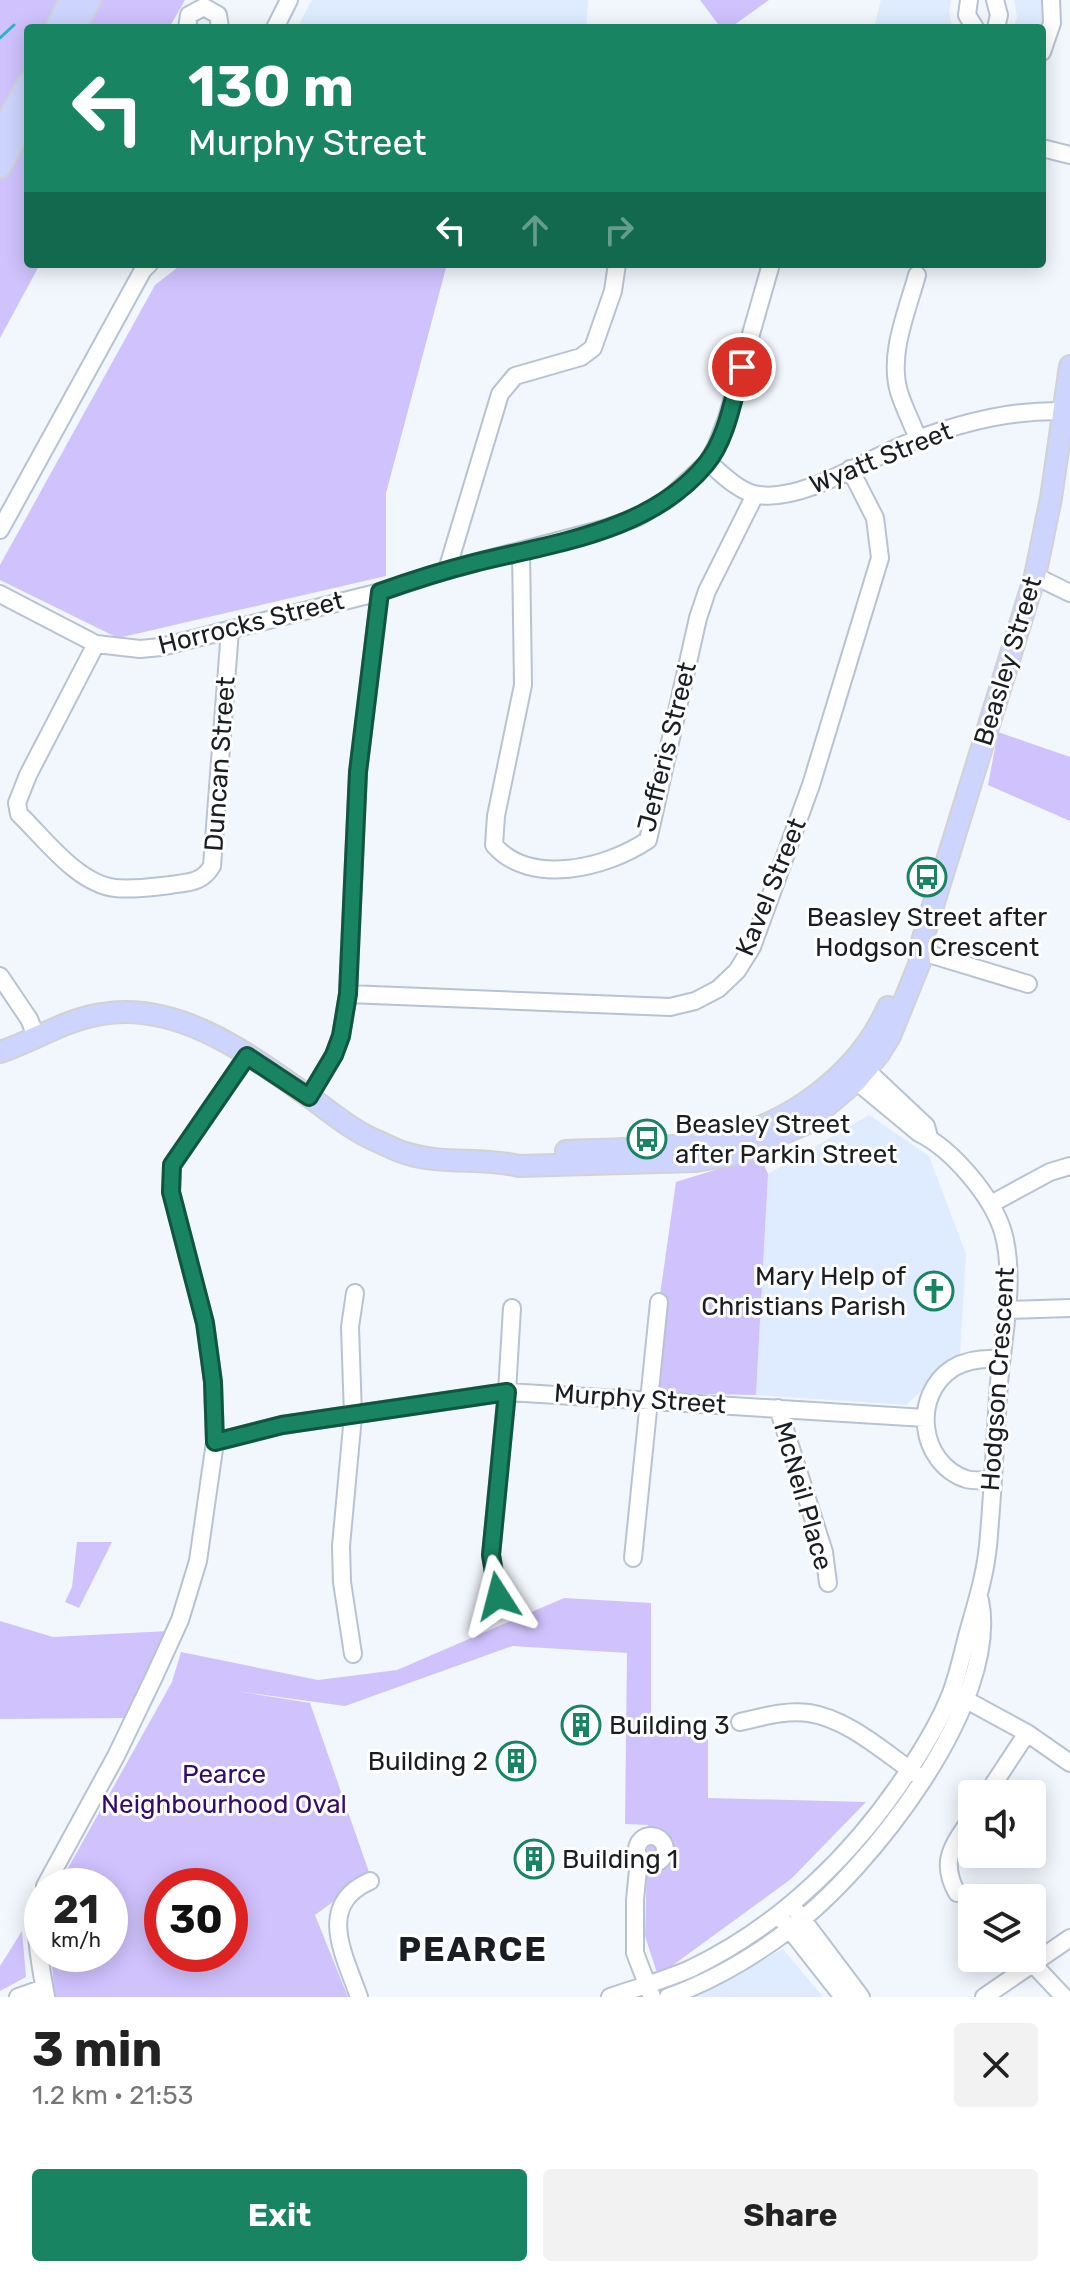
<!DOCTYPE html>
<html lang="en">
<head>
<meta charset="utf-8">
<style>
	:root { --surface:#fff; --page:#f2f2f2; --text:#222; --muted:#767676; --accent:#188461 }
	body { margin:0; font-family:Rubik,sans-serif; background:var(--page); color:var(--text); height:100vh; display:flex; flex-direction:column; font-size:30px; white-space:nowrap }
	* { box-sizing:border-box; margin:0 }
	p { font-size:26px; color:var(--muted) }
	.icon { flex:none; width:44px; height:44px; fill:none; stroke:currentColor; stroke-width:2; stroke-linecap:round; stroke-linejoin:round }
	.map { position:relative; height:1997px; overflow:hidden }
	.drawer { display:flex; flex-direction:column; background:var(--surface); flex:1 }
	.drawer>* { flex:none }
	.guide { position:absolute; left:24px; top:24px; width:1022px; height:244px; border-radius:8px; box-shadow:0 4px 20px #0003; background:#188461; color:#fff; overflow:hidden }
	.fabs { position:absolute; left:958px; top:1780px; display:grid; gap:16px }
	.fabs a { display:grid; place-items:center; width:88px; height:88px; border-radius:8px; background:var(--surface); box-shadow:0 4px 20px #0003; font-size:40px }
	.speed { position:absolute; left:24px; top:1868px; display:flex; gap:16px; font-size:40px; font-weight:700; text-align:center }
	.speed>* { display:grid; place-content:center; width:104px; height:104px; border-radius:50%; background:var(--surface); box-shadow:0 4px 20px #0003; line-height:1 }
	.speed small { font-size:20px; font-weight:400 }
	.speed .limit { border:12px solid #d22; background:#fff; color:#111 }
	.pin { position:absolute; display:grid; place-items:center; width:68px; height:68px; color:#fff; margin:-34px; border:4px solid #fff; border-radius:50%; box-shadow:0 2px 8px #0007 }
	.me { position:absolute; width:88px; margin:-44px; rotate:351deg; stroke-linejoin:round; filter:drop-shadow(0 0 6px #0008) }
	.turn { display:flex; align-items:center; gap:28px; height:168px; padding:0 32px; font-size:36px }
	.turn .icon { width:104px; height:104px; stroke-width:2.5 }
	.turn b { display:block; font-size:56px; line-height:68px }
	.lanes { display:flex; align-items:center; height:76px; padding:0 32px; background:#0003; justify-content:center; gap:40px; direction:ltr }
	.lanes .off { opacity:.35 }
	.round { display:grid; place-items:center; flex:none; width:84px; height:84px; border-radius:8px; background:var(--page) }
	.summary { display:flex; align-items:center; justify-content:space-between; height:136px; padding:0 32px }
	h1 { font-size:48px; font-weight:700; line-height:60px }
	.button { display:flex; gap:16px; margin-top:auto; padding:16px 32px }
	.button a { flex:1; height:92px; border-radius:8px; background:var(--accent); color:#fff; font-size:32px; font-weight:700; line-height:92px; text-align:center }
	.button a+a { background:var(--page); color:var(--text) }
	.map>svg:first-child { display:block }
	.built { fill:#dfecff }
	.green { fill:#d0c2fd; fill-rule:evenodd }
	.lines { fill:none; stroke-linecap:round; stroke-linejoin:round }
	.stream { stroke:#30b1d4; stroke-width:3 }
	.minor-casing { stroke:#b7c3d3; stroke-width:20 }
	.major-casing { stroke:#d1d2d3; stroke-width:24 }
	.minor { stroke:#fff; stroke-width:16 }
	.major { stroke:#cdd4fd; stroke-width:20 }
	.route-casing { stroke:#10563f; stroke-width:20 }
	.route { stroke:#188461; stroke-width:14 }
	.labels { text-anchor:middle; dominant-baseline:central; stroke-width:6; stroke-linejoin:round; paint-order:stroke }
	.street-label { font-size:26px; fill:#1a1e24; stroke:#fff }
	.poi-label { font-size:26px; fill:#1a1e24; stroke:#fff; text-anchor:start }
	.park-label { font-size:26px; fill:#350a6b; stroke:#fff }
	.district-label { font-size:34px; font-weight:bold; letter-spacing:2px; fill:#1a1e24; stroke:#fff }
</style>
</head>
<body>
<div class="map">
<svg width="1070" height="1997" viewBox="0 0 1070 1997">
	<rect width="100%" height="100%" fill="#f2f6fd"/>
	<!-- built -->
	<path class="built" d="M312 0H588L586 28H297Z
		M881 0H951L949 11 952 28H874Z
		M1014 0H1049L1050 9 1042 28H1014L1017 17Z
		M869 1115 929 1156 966 1254 960 1354 906 1405 756 1395 768 1174Z
		M783 1949 823 1997H695Z"/>
	<!-- green -->
	<path class="green" d="M0 0H185L169 28H28V264H40L0 338Z
		M700 0H769L730 28H721Z
		M182 264H447L386 493V576L118 638 0 580V565L155 285Z
		M998 732 1070 757V821L988 785Z
		M760 1156 768 1174 756 1395 657 1393 659 1302 676 1182Z
		M77 1542H112L79 1608 65 1602 72 1587Z
		M564 1598 651 1603V1730L708 1732V1798L866 1802 791 1879 658 1976 645 1936 648 1825 625 1824 627 1653 512 1646 345 1706 236 1691 310 1703 370 1875 315 1915 348 1997H55L51 1954H110V1886H58L172 1682 181 1652 318 1680 397 1670ZM162 1886H230V1954H162Z
		M0 1621 53 1637 168 1631 131 1718 0 1719Z
		M22 1931 26 1977 0 1991V1966Z"/>
	<g class="lines">
		<!-- stream -->
		<path class="stream" d="M0 38 14 25"/>
		<defs>
			<path id="minor" d="M969 0 967 15 975 28
				M995 0 999 15 996 28
				M187 28 189 15 204 7 218 15 220 28
				M275 28 289 0
				M1042 52 1052 23 1051 0
				M1042 148 1070 155
				M917 275C907 312 888 354 899 392 904 408 912 423 918 439
				M708 462C722 474 740 493 759 495 805 502 875 454 920 438 968 421 1013 410 1064 411
				M0 530 143 270 149 264
				M521 551 523 685 496 816 494 845C530 887 607 868 648 840L698 618 707 591 755 495
				M447 570 500 394 515 376 581 357 593 348 613 291 617 264
				M1035 576 1070 593
				M0 594 96 644 140 649 161 647 380 592 447 570 607 528 638 517 668 499 708 462 716 447 727 418 771 264
				M96 644 28 775 17 803 19 814C45 839 78 884 115 888 133 890 152 887 170 885 189 882 202 883 212 866L230 630
				M919 951 1028 984
				M0 976 29 1019 37 1038
				M348 994 670 1007 695 1001 718 989 737 971 752 947 811 785 880 558 875 518 850 469
				M858 1062 926 1126 929 1137
				M309 1097 334 1055 341 1036 348 994 358 772 380 592
				M991 1204 1050 1172 1070 1166
				M1006 1310 1070 1308
				M778 1408 824 1552 828 1583
				M215 1442 282 1425 507 1392 925 1418
				M991 1481C983 1480 973 1481 966 1479 919 1463 911 1395 953 1368 968 1359 985 1358 1001 1359
				M633 1558 659 1302
				M498 1596 491 1555 507 1392 512 1308
				M353 1654 342 1582 341 1546 353 1416 350 1327 355 1293
				M959 1696 1027 1733 1070 1763
				M740 1722C762 1717 785 1710 809 1713 849 1719 886 1754 919 1776
				M987 1794 1027 1733
				M637 1850a14 14 0 1 1 28 0a14 14 0 1 1-28 0Z
				M639 1859 635 1900V1953L652 1997
				M45 1886 116 1756 154 1677 180 1620 198 1561 215 1442 213 1382 205 1323 171 1192 172 1165 247 1056
				M957 1893C939 1860 953 1846 972 1817
				M42 1896C31 1928 41 1965 46 1997
				M797 1912 861 1997
				M784 1922 843 1997
				M1033 1964 1064 1997
				M18 1997 44 1988
				M359 1997C345 1956 315 1905 370 1881
				M610 1997C636 1988 665 1980 690 1969 781 1926 857 1851 911 1767 926 1744 941 1719 951 1693 959 1672 963 1650 969 1629 977 1601 985 1575 988 1546 993 1492 995 1437 999 1383 1003 1335 1016 1279 1003 1232 992 1196 952 1149 919 1133L849 1075
				M668 1997C712 1981 753 1957 790 1929 869 1870 1001 1703 980 1600
				M984 1997 1070 1938"/>
			<path id="major" d="M56 28 70 0
				M75 28 90 0
				M0 134 28 83
				M0 167 28 115
				M0 1052C34 1041 66 1019 102 1014 180 1001 251 1056 311 1098 332 1113 353 1131 377 1141 386 1145 395 1150 405 1153 441 1165 482 1157 519 1166L696 1161 736 1154 805 1124 856 1081 879 1054 890 1036 920 962 919 951 1035 576 1051 498 1070 366
				M566 1151C614 1149 665 1149 713 1141 787 1127 858 1075 888 1007"/>
		</defs>
		<!-- minor casing -->
		<use href="#minor" class="minor-casing"/>
		<!-- major casing -->
		<use href="#major" class="major-casing"/>
		<!-- minor -->
		<use href="#minor" class="minor"/>
		<!-- major -->
		<use href="#major" class="major"/>
	</g>
	<g class="lines">
		<defs>
			<path id="route" d="M498 1596 491 1555 507 1392 282 1425 215 1442 213 1382 205 1323 171 1192 172 1165 247 1056 309 1097 334 1055 341 1036 348 994 358 772 380 592C411 581 442 571 474 563 554 543 650 532 706 464 727 439 733 398 742 367"/>
		</defs>
		<!-- route casing -->
		<use href="#route" class="route-casing"/>
		<!-- route -->
		<use href="#route" class="route"/>
	</g>
	<!-- icons -->
	<defs>
		<symbol id="bus-ring" viewBox="-11 -11 22 22"><circle r="9.5" fill="#fff" stroke="#188461" stroke-width="1.5"/><path d="M-5-6H5V4H4V6H2V4H-2V6H-4V4H-5ZM-3.5-4V0h7V-4ZM-3.5 1.2v1.5H-2V1.2ZM2 1.2v1.5H3.5V1.2Z" fill="#188461"/></symbol>
		<symbol id="church-ring" viewBox="-11 -11 22 22"><circle r="9.5" fill="#fff" stroke="#188461" stroke-width="1.5"/><path d="M-1.2-6h2.4v3.5h3.3v2.4h-3.3V6h-2.4V-.1h-3.3v-2.4h3.3Z" fill="#188461"/></symbol>
		<symbol id="building-ring" viewBox="-11 -11 22 22"><circle r="9.5" fill="#fff" stroke="#188461" stroke-width="1.5"/><path d="M-4-6H4V6H1V3H-1V6H-4ZM-2.5-4.3h1.7v1.8h-1.7ZM.8-4.3h1.7v1.8H.8ZM-2.5-1h1.7V.8h-1.7ZM.8-1h1.7V.8H.8Z" fill="#188461"/></symbol>
	</defs>
	<g fill-rule="evenodd">
		<use href="#bus-ring" x="905" y="855" width="44" height="44"/>
		<use href="#bus-ring" x="625" y="1117" width="44" height="44"/>
		<use href="#church-ring" x="912" y="1269" width="44" height="44"/>
		<use href="#building-ring" x="559" y="1703" width="44" height="44"/>
		<use href="#building-ring" x="494" y="1739" width="44" height="44"/>
		<use href="#building-ring" x="512" y="1837" width="44" height="44"/>
	</g>
	<g class="labels">
		<!-- street labels -->
		<g class="street-label">
			<text transform="translate(881 458) rotate(-22)">Wyatt Street</text>
			<text transform="translate(251 623) rotate(-14)">Horrocks Street</text>
			<text transform="translate(1008 661) rotate(-73)">Beasley Street</text>
			<text transform="translate(667 747) rotate(-76)">Jefferis Street</text>
			<text transform="translate(220 764) rotate(-86)">Duncan Street</text>
			<text transform="translate(771 887) rotate(-68)">Kavel Street</text>
			<text transform="translate(998 1379) rotate(-86)">Hodgson Crescent</text>
			<text transform="translate(640 1399) rotate(4)">Murphy Street</text>
			<text transform="translate(803 1496) rotate(74)">McNeil Place</text>
		</g>
		<!-- poi labels -->
		<g class="poi-label">
			<text x="927" y="917" text-anchor="middle">Beasley Street after<tspan x="927" dy="30">Hodgson Crescent</tspan></text>
			<text x="675" y="1124">Beasley Street<tspan x="675" dy="30">after Parkin Street</tspan></text>
			<text x="906" y="1276" text-anchor="end">Mary Help of<tspan x="906" dy="30">Christians Parish</tspan></text>
			<text x="609" y="1725">Building 3</text>
			<text x="488" y="1761" text-anchor="end">Building 2</text>
			<text x="562" y="1859">Building 1</text>
		</g>
		<!-- park labels -->
		<g class="park-label">
			<text x="224" y="1774">Pearce<tspan x="224" dy="30">Neighbourhood Oval</tspan></text>
		</g>
		<!-- district labels -->
		<g class="district-label">
			<text x="473" y="1949">PEARCE</text>
		</g>
	</g>
</svg>
<div class="fabs">
<a><svg class="icon" aria-label="sound" viewBox="0 0 24 24"><path d="M4 9h4l5-4v14l-5-4H4zM17 9q2 3 0 6"/></svg></a>
<a><svg class="icon" aria-label="layers" viewBox="0 0 24 24"><path d="M12 4l9 5-9 5-9-5zM3 14l9 5 9-5"/></svg></a>
</div>
<div class="speed"><div>21<small>km/h</small></div><div class="limit">30</div></div>
<div class="pin" style="left:742px;top:367px;background:#d93025"><svg class="icon" aria-label="arrive" viewBox="0 0 24 24"><path d="M6 21V4h12l-3 4 3 4H6"/></svg></div>
<svg class="me" style="left:498px;top:1596px" viewBox="-20 -20 40 40"><path d="M0-17L14 15 0 8-14 15z" fill="#188461" stroke="#fff" stroke-width="4"/></svg>
<div class="guide">
<div class="turn"><svg class="icon" aria-label="left" viewBox="0 0 24 24"><path d="M17 20v-9H6M10 6l-5 5 5 5"/></svg><div><b>130 m</b>Murphy Street</div></div>
<div class="lanes"><svg class="icon" aria-label="left" viewBox="0 0 24 24"><path d="M17 20v-9H6M10 6l-5 5 5 5"/></svg><svg class="icon off" aria-label="ahead" viewBox="0 0 24 24"><path d="M12 20V5M6 11l6-6 6 6"/></svg><svg class="icon off" aria-label="right" viewBox="0 0 24 24"><path d="M7 20v-9h11M14 6l5 5-5 5"/></svg></div>
</div>
</div>
<section class="drawer">
<div class="summary"><div><h1>3 min</h1><p>1.2 km · 21:53</p></div><a class="round"><svg class="icon" aria-label="close" viewBox="0 0 24 24"><path d="M6 6l12 12M18 6L6 18"/></svg></a></div>
<div class="button"><a>Exit</a><a>Share</a></div>
</section>
</body>
</html>
